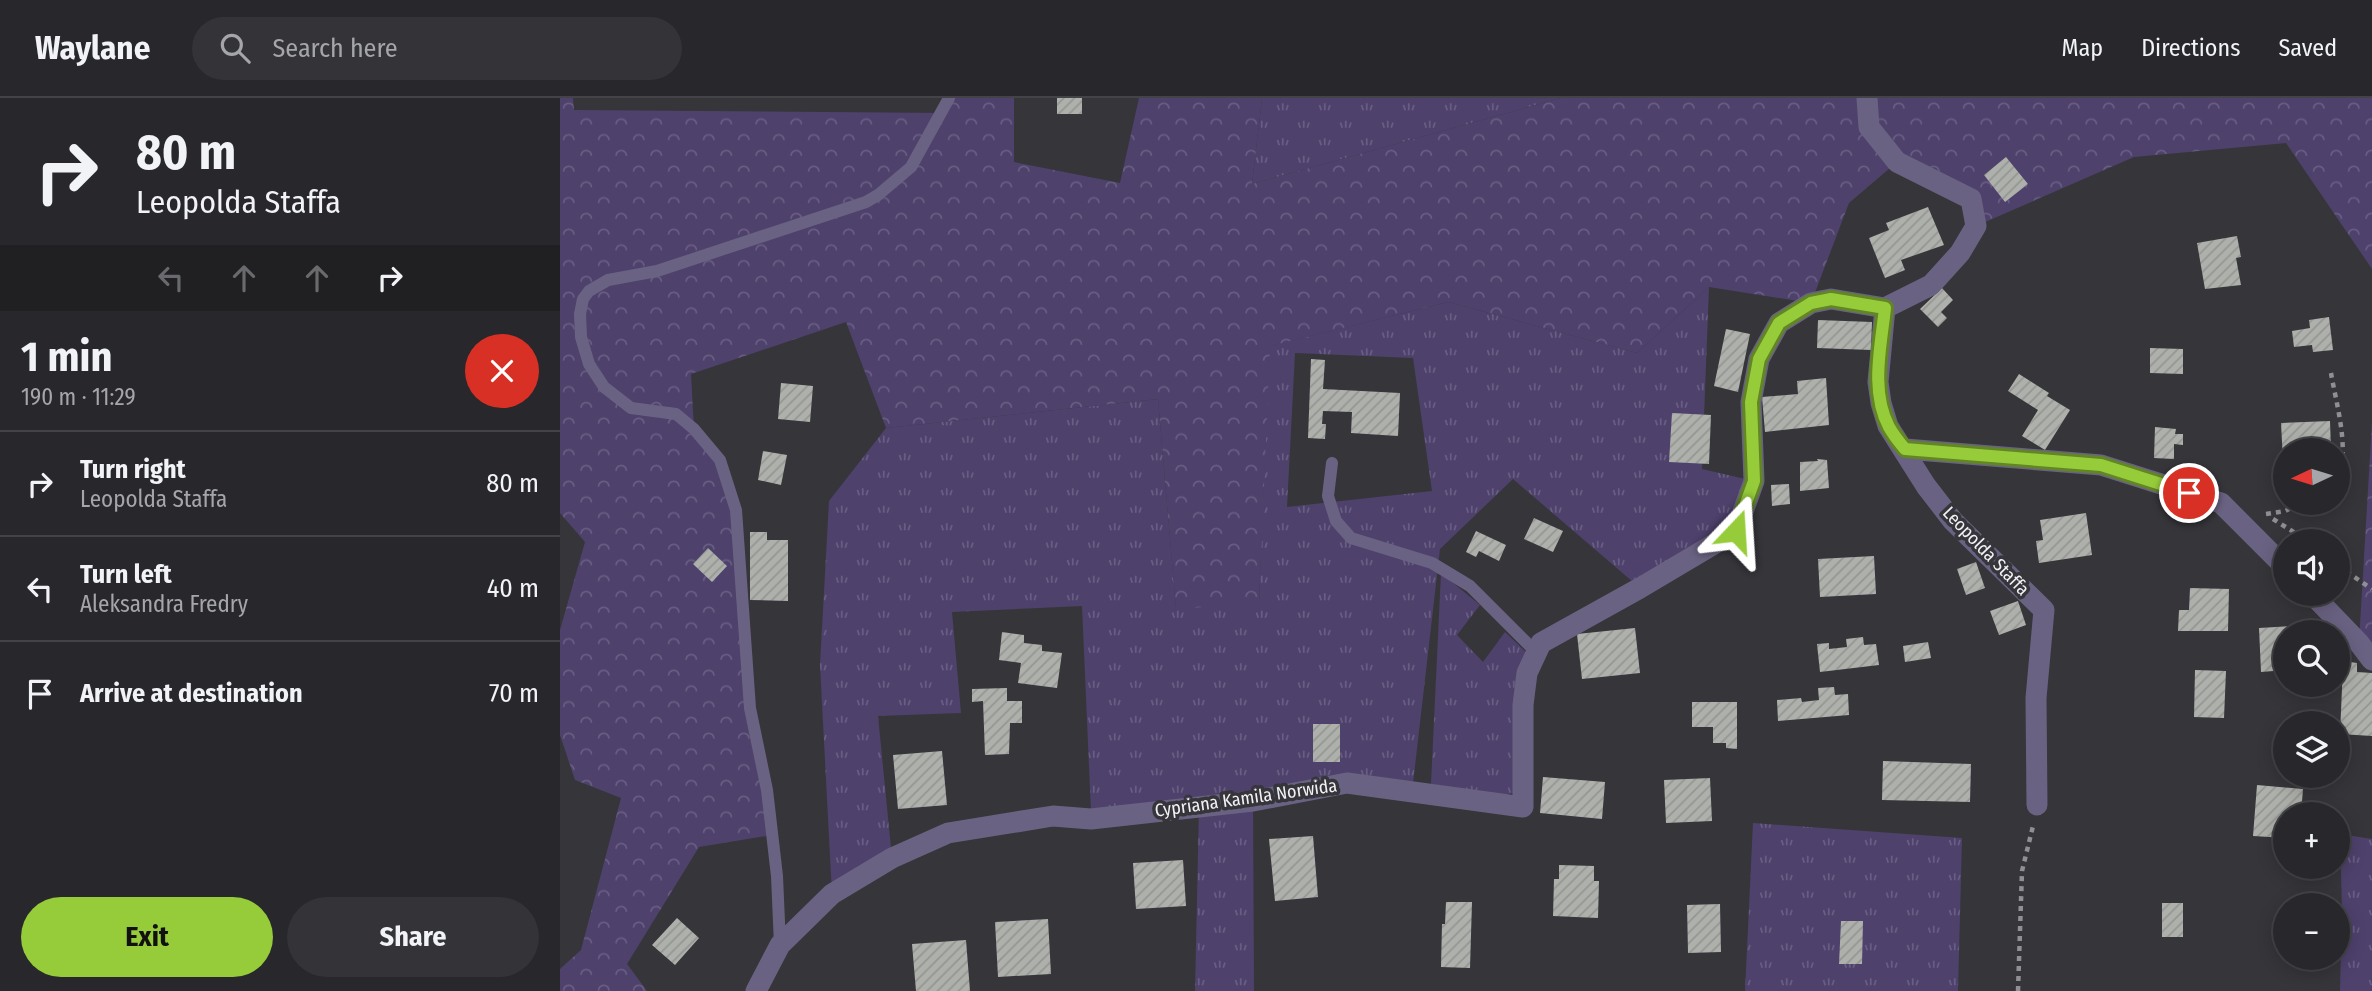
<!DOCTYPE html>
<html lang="en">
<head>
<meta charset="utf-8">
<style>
	:root { --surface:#28282c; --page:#343438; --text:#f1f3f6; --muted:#a5a6a9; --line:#444448; --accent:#96cc3a }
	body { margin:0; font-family:"Fira Sans Condensed",sans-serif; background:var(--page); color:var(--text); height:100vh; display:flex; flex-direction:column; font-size:26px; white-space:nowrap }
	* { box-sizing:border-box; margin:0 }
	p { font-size:23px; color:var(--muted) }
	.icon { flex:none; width:38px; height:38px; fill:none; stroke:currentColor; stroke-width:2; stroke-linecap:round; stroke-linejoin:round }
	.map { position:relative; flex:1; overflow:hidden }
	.sheet { display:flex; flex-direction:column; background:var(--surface); width:560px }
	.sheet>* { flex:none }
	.top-card { background:#28282c; color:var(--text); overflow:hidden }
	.needle { width:46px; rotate:266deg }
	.fabs { position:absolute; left:1713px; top:340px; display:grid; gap:14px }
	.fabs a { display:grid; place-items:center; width:77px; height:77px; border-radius:50%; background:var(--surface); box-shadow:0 4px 18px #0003,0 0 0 2px var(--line); font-size:35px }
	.pin { position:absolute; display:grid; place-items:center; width:60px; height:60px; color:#fff; margin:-30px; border:4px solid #fff; border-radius:50%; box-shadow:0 2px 7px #0007 }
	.me { position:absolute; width:77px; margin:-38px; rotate:20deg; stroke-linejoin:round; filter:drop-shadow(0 0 5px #0008) }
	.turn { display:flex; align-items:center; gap:24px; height:147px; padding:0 21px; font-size:32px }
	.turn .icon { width:91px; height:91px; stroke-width:2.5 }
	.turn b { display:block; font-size:49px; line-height:60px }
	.lanes { display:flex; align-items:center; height:66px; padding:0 21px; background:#0003; justify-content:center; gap:35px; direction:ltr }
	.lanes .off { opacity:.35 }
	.round { display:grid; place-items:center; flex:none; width:74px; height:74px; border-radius:37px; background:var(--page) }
	.headline { display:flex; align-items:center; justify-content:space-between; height:119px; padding:0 21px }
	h1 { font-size:42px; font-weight:700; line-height:52px }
	.action { display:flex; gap:14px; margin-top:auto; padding:14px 21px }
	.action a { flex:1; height:80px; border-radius:42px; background:var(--accent); color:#111; font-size:28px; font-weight:700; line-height:80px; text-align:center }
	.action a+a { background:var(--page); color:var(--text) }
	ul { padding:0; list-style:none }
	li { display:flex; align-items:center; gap:21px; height:105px; padding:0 21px; border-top:2px solid var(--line) }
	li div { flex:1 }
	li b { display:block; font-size:26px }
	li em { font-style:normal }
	header { display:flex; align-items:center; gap:42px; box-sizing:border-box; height:98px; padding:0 35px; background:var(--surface); border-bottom:2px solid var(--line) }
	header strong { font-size:33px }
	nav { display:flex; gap:38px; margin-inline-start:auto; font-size:24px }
	.search { width:490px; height:63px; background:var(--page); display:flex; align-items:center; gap:18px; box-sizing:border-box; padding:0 24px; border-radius:38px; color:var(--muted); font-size:26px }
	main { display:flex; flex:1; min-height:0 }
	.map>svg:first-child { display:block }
	.grass { fill:url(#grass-tufts); fill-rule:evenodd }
	.forest { fill:url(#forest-crowns) }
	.building { fill:url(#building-hatch) }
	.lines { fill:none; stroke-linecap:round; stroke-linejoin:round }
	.path { stroke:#908f93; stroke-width:4.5; stroke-dasharray:5 5; stroke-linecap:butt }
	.lane { stroke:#6a6282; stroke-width:12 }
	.street { stroke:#6a6282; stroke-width:21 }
	.route-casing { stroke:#628526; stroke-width:18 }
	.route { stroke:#96cc3a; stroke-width:12 }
	.labels { text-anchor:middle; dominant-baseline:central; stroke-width:7; stroke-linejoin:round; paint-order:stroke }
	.street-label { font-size:18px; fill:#f2f1f5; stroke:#36353a }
</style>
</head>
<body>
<header>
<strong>Waylane</strong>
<div class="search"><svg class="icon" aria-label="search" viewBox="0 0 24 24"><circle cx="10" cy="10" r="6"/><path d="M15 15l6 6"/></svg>Search here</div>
<nav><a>Map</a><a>Directions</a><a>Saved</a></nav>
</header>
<main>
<section class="sheet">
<div class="top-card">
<div class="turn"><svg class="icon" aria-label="right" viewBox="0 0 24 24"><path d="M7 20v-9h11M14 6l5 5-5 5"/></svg><div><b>80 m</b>Leopolda Staffa</div></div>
<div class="lanes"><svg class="icon off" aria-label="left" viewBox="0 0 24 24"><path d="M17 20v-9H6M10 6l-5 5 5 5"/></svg><svg class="icon off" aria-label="ahead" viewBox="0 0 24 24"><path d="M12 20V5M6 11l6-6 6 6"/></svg><svg class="icon off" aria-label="ahead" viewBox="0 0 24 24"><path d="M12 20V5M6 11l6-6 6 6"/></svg><svg class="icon" aria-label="right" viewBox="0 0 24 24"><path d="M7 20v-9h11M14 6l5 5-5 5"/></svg></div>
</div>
<div class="headline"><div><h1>1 min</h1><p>190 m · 11:29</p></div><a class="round" style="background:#d93025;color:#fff"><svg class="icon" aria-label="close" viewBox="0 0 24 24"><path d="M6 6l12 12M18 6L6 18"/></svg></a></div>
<ul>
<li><svg class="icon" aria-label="right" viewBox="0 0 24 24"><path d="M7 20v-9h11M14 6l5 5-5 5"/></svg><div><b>Turn right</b><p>Leopolda Staffa</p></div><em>80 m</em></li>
<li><svg class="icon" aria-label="left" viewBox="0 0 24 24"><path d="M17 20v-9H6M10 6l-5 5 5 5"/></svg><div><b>Turn left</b><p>Aleksandra Fredry</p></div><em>40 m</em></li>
<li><svg class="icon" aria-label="arrive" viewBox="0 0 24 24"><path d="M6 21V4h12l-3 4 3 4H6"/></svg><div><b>Arrive at destination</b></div><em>70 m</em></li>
</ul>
<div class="action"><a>Exit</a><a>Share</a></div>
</section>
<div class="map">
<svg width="1812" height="893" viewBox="0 0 1812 893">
	<defs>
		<pattern id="grass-tufts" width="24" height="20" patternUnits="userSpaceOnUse" patternTransform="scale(1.75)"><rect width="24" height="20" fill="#4e416c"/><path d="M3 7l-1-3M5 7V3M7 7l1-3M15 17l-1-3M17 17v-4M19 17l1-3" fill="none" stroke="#685d82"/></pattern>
		<pattern id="forest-crowns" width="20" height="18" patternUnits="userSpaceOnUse" patternTransform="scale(1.75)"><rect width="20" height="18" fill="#4e416c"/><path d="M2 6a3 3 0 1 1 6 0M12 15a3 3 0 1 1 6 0" fill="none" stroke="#685d82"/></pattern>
		<pattern id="building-hatch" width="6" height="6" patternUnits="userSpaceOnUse" patternTransform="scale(1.75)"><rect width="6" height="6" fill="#aeb0ab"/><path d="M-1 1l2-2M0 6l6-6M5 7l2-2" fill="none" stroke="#959693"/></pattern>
	</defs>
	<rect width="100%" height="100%" fill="#36353a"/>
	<!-- grass -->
	<path class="grass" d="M702 0H1001L692 86Z
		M1149 189 1142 371 1194 383 1176 433 1080 490 953 381 880 451 852 694 787 685 693 703 694 893H635L639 709 531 713 522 508 392 514 401 615 318 618 332 760 272 796 260 567 269 403 326 330 598 301 616 510 699 504 709 248 888 204 1077 255ZM735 255 853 260 872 393 727 409Z
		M881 475 920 507 897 537 923 564 945 534 967 555 954 695 937 698 871 686Z
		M1193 725 1402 740 1398 893H1185Z
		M1780 736 1812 741V893H1780L1782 813Z"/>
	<!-- forest -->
	<path class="forest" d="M0 0H13L14 12 386 15 390 0H454V64L560 85 579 0H702L692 86 1001 0H1812V171L1726 45 1574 59 1416 128 1411 101 1337 64 1289 105 1251 205 1149 189 1077 255 888 204 710 248 699 505 616 511 598 301 326 330 286 224 131 276 134 331 160 362 176 412 190 610 212 737 139 749 67 866 87 893H0V871L21 852 61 700 15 682 0 637V532L25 444 0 415Z
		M1812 324V561L1799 544Z"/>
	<!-- building -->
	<path class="building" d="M497 0H522V16H497Z
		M1446 59 1468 86 1445 104 1424 77Z
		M1368 109 1384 147 1341 162 1345 172 1325 180 1309 140 1329 132 1326 125Z
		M1677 138 1681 159 1676 160 1681 187 1645 191 1637 145Z
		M1382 190 1393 202 1381 214 1387 220 1378 229 1360 211Z
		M1769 219 1773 252 1753 254 1752 247 1734 249 1732 233 1750 230 1749 222Z
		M1258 222 1312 224 1311 252 1257 250Z
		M1166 231 1190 236 1178 294 1154 288Z
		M1590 250 1623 251V276L1590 275Z
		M751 261 765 262 763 291 840 295 838 338 791 335 792 314 763 313 762 326H766L765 341 748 340Z
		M1459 276 1489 295 1487 298 1510 312 1485 352 1462 338 1478 312 1448 293Z
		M1266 280 1269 327 1205 334 1202 299 1238 296 1237 283Z
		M221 285 253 288 250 324 218 321Z
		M1112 315 1151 317 1149 366 1109 364Z
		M1770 323 1771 352H1726V363H1723L1721 325Z
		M1595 329 1616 331 1615 336H1623V347L1614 346V361L1594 360Z
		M203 353 227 357 221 387 198 382Z
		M1257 361 1267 362 1269 390 1240 393V364L1258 363Z
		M1229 386 1230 406 1212 408 1211 387Z
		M1526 415 1532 457 1479 465 1476 443 1483 442 1480 422Z
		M974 420 1003 433 993 454 964 441Z
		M916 433 946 447 939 463 919 453 916 459 906 454Z
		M190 434H207V442H228V503L190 502Z
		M148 450 167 468 152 484 133 466Z
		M1314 458 1316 496 1260 499 1258 461Z
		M1416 464 1425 490 1406 497 1397 471Z
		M1630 490 1669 491 1668 533H1618L1619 512H1629Z
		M1458 503 1466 527 1439 537 1430 513Z
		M1734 528V534H1726V572L1701 574 1699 530Z
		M1075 530 1080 575 1022 581 1017 536Z
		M442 534 464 537V545L482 547V553L502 555 497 590 458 585 461 565 439 562Z
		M1303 539 1304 547 1316 546 1319 567 1260 574 1257 546 1269 545V551L1287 549 1286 541Z
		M1368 544 1371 560 1345 564 1343 548Z
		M1790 564 1797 565V574L1812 575V638L1780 636 1783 567H1790Z
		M1635 572 1666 573 1664 620 1634 619Z
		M1274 589 1275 597 1288 596 1289 617 1218 623 1217 602 1241 600 1242 604 1259 602 1258 590Z
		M447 590V603H462V625H450L449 656 425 657 423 603 412 604V591Z
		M1132 604H1177V651L1166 650V645H1153V629H1132Z
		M753 626H780V664H753Z
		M382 653 387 707 338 711 333 657Z
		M1323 663 1411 666 1410 704 1322 702Z
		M983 679 1045 684 1042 721 980 715Z
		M1150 680 1152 723 1106 725 1104 682Z
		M1697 687 1743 691 1741 716H1726V740L1693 738Z
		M753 738 758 799 715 803 709 741Z
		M623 762 626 808 576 811 573 765Z
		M999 767 1034 768V783H1039L1038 820 993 818 994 781H999Z
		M886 804H912L910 870 881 869 882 826H885Z
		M1602 805H1623V839H1602Z
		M1160 806 1161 854 1128 855 1127 807Z
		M117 820 139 840 115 867 92 847Z
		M488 821 491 876 438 879 435 824Z
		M1281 823H1303L1302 866H1279Z
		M406 842 410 893H356L352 846Z"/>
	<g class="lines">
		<!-- path -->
		<path class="path" d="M1771 275C1776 305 1790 351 1778 379
			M1706 416 1725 413 1744 404
			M1713 421 1748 443
			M1778 468 1812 491
			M1458 893 1462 773 1473 728"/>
		<!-- lane -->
		<path class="lane" d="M772 365 768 398 776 423 791 440 872 465 910 488 977 555
			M220 847 217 778 207 692 190 610 176 412 160 362 134 331 116 316 71 310 44 289 29 266 21 239 20 216 23 201 29 193 48 182 97 173 306 104 318 97 351 69 389 0"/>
		<!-- street -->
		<path class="street" d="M1325 210 1318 284 1321 305 1328 328 1366 388 1393 423 1484 512 1476 600 1477 707
			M1345 351 1541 367 1661 405 1726 470
			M1751 495 1799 545 1812 562
			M196 893 220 847 272 796 332 760 388 735 493 718 531 721 693 703 787 685 963 709V607L967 575 981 545 1080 490 1176 433 1194 383 1191 304 1199 261 1219 225 1251 205 1271 201 1325 210 1371 187 1400 155 1416 128 1411 101 1337 64 1309 29 1307 0"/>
	</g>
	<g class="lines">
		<defs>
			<path id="route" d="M1176 433 1194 383 1191 304 1199 261 1219 225 1251 205 1271 201 1325 210C1321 248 1310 293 1329 329 1333 336 1339 344 1345 351L1541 367 1629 395"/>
		</defs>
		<!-- route casing -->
		<use href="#route" class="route-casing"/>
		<!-- route -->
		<use href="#route" class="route"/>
	</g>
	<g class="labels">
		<!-- street labels -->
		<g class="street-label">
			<text transform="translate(1426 453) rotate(46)">Leopolda Staffa</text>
			<text transform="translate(686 700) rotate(-8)">Cypriana Kamila Norwida</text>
		</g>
	</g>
</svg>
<div class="fabs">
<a><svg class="needle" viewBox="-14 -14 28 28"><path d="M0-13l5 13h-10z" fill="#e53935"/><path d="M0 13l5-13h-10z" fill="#a5a6a9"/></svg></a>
<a><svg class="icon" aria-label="sound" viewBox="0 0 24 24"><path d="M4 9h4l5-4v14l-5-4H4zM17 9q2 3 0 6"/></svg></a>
<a><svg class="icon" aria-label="search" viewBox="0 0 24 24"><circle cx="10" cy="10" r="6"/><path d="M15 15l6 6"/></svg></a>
<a><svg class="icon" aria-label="layers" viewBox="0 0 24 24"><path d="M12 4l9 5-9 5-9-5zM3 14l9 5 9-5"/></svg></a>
<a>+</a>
<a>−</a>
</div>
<div class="pin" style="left:1629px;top:395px;background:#d93025"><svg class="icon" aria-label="arrive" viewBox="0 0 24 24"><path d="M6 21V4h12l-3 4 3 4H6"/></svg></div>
<svg class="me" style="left:1176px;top:433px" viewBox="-20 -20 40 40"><path d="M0-17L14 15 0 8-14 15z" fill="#96cc3a" stroke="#fff" stroke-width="4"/></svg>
</div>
</main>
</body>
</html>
